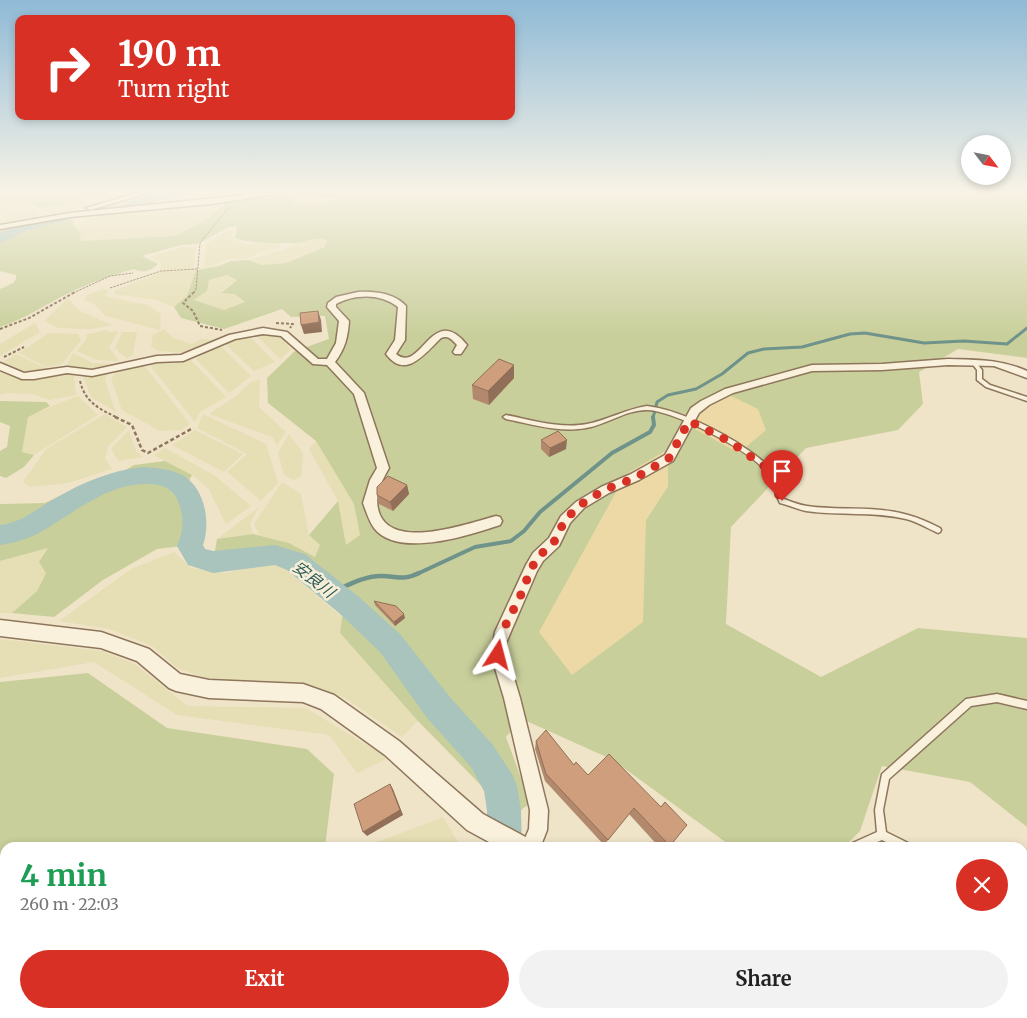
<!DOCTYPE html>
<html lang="en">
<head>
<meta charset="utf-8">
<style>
	:root { --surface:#fff; --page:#f2f2f2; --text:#222; --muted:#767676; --accent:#d93025 }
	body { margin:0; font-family:Merriweather,"Noto Sans JP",serif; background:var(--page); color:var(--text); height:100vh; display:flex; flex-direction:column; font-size:19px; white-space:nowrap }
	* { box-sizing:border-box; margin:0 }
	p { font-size:16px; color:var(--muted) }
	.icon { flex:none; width:28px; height:28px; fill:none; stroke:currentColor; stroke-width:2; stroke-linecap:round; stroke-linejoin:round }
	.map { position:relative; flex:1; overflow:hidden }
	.sheet { position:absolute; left:0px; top:842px; width:1028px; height:176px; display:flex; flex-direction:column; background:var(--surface); border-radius:15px 15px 0 0; box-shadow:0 2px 8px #0003 }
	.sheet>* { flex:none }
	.banner { position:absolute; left:15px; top:15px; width:500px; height:105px; border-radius:10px; box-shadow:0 2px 8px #0003; background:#d93025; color:#fff; overflow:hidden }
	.needle { width:32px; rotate:122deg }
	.tools { position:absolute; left:961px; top:135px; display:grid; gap:10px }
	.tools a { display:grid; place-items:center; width:50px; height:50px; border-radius:50%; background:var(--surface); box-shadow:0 2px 8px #0003; font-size:25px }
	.pin { position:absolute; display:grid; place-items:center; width:42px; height:42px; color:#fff; margin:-51px -21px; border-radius:50% 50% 50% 0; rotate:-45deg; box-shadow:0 0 5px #0007 }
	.pin .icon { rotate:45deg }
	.me { position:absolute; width:55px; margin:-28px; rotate:9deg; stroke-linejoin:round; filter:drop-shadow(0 0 4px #0008) }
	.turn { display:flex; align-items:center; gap:18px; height:105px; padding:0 20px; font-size:22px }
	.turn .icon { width:65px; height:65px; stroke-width:2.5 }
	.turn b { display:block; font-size:35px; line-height:42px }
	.round { display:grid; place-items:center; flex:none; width:52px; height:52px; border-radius:26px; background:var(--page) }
	.head { display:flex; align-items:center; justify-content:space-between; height:85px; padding:0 20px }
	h1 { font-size:30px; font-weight:700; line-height:38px; color:#1e9e55 }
	.button { display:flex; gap:10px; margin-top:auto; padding:10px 20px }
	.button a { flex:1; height:58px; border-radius:30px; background:var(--accent); color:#fff; font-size:20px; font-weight:700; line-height:58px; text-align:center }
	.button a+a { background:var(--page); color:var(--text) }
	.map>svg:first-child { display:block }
	.farmland { fill:#e6deb5 }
	.green { fill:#c9cf9b; fill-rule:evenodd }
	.sand { fill:#ecd9a5 }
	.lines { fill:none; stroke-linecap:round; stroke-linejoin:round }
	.stream-far2 { stroke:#6f938a; stroke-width:3 }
	.stream-far1 { stroke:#6f938a; stroke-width:4 }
	.stream { stroke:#6f938a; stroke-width:4.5 }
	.river { fill:#a9c4bc; fill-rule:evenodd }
	.service-casing { stroke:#8d765c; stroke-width:3 }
	.minor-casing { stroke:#8d765c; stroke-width:3 }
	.tertiary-casing { stroke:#8d765c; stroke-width:3 }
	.path-far3 { stroke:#8d765c; stroke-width:1; stroke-dasharray:2.5 1; stroke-linecap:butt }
	.path-far2 { stroke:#8d765c; stroke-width:2; stroke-dasharray:3 2; stroke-linecap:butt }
	.path-far1 { stroke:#8d765c; stroke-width:2.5; stroke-dasharray:4 2.5; stroke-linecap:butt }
	.path { stroke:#8d765c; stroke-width:4; stroke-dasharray:5.5 4; stroke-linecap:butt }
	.service { fill:#faf1dc; fill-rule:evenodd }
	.minor { fill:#faf1dc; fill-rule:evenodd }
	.tertiary { fill:#faf1dc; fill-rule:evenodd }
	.wall { fill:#b2896c }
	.shaded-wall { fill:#916f58 }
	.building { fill:#cf9f7d; stroke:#916f58 }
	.route { stroke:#d93025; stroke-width:9; stroke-dasharray:0 16.2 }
	.labels { text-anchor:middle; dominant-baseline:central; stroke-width:5; stroke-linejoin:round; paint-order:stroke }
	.water-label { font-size:16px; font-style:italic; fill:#2f5d5a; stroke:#f7eed8 }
</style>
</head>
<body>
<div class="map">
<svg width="1027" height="1018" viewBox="0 0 1027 1018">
	<rect width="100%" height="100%" fill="#f0e4c8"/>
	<!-- farmland -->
	<path class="farmland" d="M86 193 141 194 42 217 38 208 59 206Z
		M350 193 329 203 308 206 293 204 292 201 301 197Z
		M9 198 23 200 36 210 39 218 7 222 0 210V200Z
		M226 203 204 221 175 236 79 241 74 226 93 216 166 206Z
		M233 230V239L246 244 279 242 280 248 259 253 245 260 230 259 204 268 206 244 227 231Z
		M322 238 327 240 325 247 286 263 261 265 249 260 285 249 295 243Z
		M181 247H196L193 269 160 270 161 263 150 257Z
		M196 270 187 296 174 307 157 300 113 294 116 290 163 271Z
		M227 275 237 279 221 292 235 294 245 302 224 310 194 300 207 291 209 280Z
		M102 289 109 290 105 296 148 305 161 314 160 330 106 316 95 305 84 300 87 295Z
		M68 298 80 311 112 325 91 329 58 328 44 321Z
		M35 323 40 332 0 356V344Z
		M164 329 173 338 192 344 202 339 216 341 187 353 158 351 151 346 153 335Z
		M105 330 110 332 119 331 109 347 119 361 96 360 77 351 86 339V335Z
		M122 332H137L133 354 127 359 115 348Z
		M267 332 281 337 291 350 280 359 255 334Z
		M49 333 78 334 81 340 62 364 46 367 19 353Z
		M248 335 275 362 254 371 225 344Z
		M220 345 251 376 229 393 196 359 207 350Z
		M73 353 93 363 116 364 110 369 88 371 67 366Z
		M16 354 50 370 28 374 3 362Z
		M191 360 226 397 200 412 195 422 149 364Z
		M144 365 190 424 182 430 160 431 122 410 111 379 116 372Z
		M3 370 20 379 39 380 60 373 74 375 76 395 49 400 32 394 8 393 0 395V372Z
		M108 373 105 381 116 412 91 397 83 376Z
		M260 379 259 407 286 432 277 445 272 437 209 414 236 396 251 382Z
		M78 396 98 415 34 455 22 452 28 416Z
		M105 414 127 427 108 447 105 458 112 469 68 483 30 487 23 482 46 449Z
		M203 414 266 444 278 483 261 501 227 472 247 454 197 428Z
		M129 430 136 451 143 457 118 461 111 448Z
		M195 430 243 454 224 472 172 445Z
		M289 434 303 453 302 475 294 480 284 475 278 453Z
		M316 441 354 504 360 535 346 546 338 501 309 449Z
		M165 448 214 475 251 506 226 524 208 488 192 475 154 455Z
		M282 482 301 494 309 535 320 545 315 557 289 543 259 535 254 524Z
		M258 508 250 524 253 534 217 539Z
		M49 547 46 573 37 591 12 613H0V561Z
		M174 552 191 568 225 573 276 561 342 617 340 633 418 721 402 737 345 698 310 685 206 679 176 667 152 646 109 629 59 621 131 569Z
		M0 639 102 651 135 664 188 706 306 708 388 758 357 773 329 735 177 715 94 662 0 678Z
		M443 817 461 847H364Z
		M472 1014H583L596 1018H474Z"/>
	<!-- green -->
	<path class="green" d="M0 193H48L46 197 80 198 59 206 38 208C25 200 16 196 0 199Z
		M350 193H1027V358L958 349 919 372 923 404 898 430 806 448 731 527 726 624 821 677 918 628 1027 638V827L970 782 882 766 860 831 844 847H738L728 844 613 760 522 719 506 737 530 803 512 817 418 721 340 633 342 617 354 604 284 550 215 551 217 539 253 534 289 543 315 557 320 545 309 535 338 501 346 545 360 535 354 504 316 441 268 403 267 378 295 351 329 339 325 316 291 317 282 309 224 329 181 318 174 307 187 296 196 270 219 266 231 261 249 260 261 265 286 263 325 247 327 240C317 236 305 242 295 243 279 243 249 244 235 238L237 227H229L197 244 181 245 142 256 158 264C150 271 144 274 134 269 111 275 90 283 69 293 46 304 25 319 0 327V289L13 283 16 279V275L0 271V230L63 216 72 219 74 226 81 233 79 241 175 236 204 221 226 203 290 194 301 197 292 201 293 204C315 207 331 202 350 193ZM227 275 237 280 221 293 235 294 245 302 224 310 194 300 207 291 209 280ZM667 450 668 486 646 520Z
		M0 401 46 402 50 406 28 417 22 452 34 455 24 467 6 478 0 476V451L7 447 10 426 0 422Z
		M165 461 192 475 180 497 191 532 182 546 157 549 103 580 54 617 12 613 37 591 46 573 39 562 48 548 0 561V504L45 503 88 482 114 477 134 465Z
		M88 673 167 728 307 749 334 774 325 847 5 848V1014H449L451 1018H0V682Z
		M1023 949 1027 956V1018H1008L1011 1014H1022Z"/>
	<!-- sand -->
	<path class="sand" d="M729 395 758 409 766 430 739 453 682 422 697 403Z
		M667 450 668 486 646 520 643 622 572 675 539 632 626 474Z
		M934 1014H1011L1012 1015 1008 1018H938Z"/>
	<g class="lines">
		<!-- stream-far2 -->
		<path class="stream-far2" d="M653 418 657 402 668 395 696 389 722 374 748 353 764 349 802 347 850 334 865 333 924 343 964 341 1007 344 1027 328"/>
		<!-- stream-far1 -->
		<path class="stream-far1" d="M417 574 475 547 511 541 524 531 540 512 612 453 650 432 654 425 653 417"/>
		<!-- stream -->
		<path class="stream" d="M333 592C348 585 364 576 381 576 398 576 403 581 419 573"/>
		<!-- river -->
		<path class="river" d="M156 193H188L187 196C178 198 168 198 159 201 145 205 102 224 91 211L93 208 118 206Z
			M63 213 70 217 68 220 28 230 0 243V233L25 222Z
			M144 467C157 468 170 469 182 475 205 487 211 523 203 545L205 549 213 551 275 545 305 554 359 597 400 634 449 696 493 745 512 774 517 786 521 810 522 848H486L487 810 484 791 471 767 427 718 380 652 339 613 287 570 275 565 213 573 188 565 177 546C184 530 184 517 178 501 173 489 164 485 151 484 106 482 74 514 37 534 25 540 13 543 0 545V525C22 523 37 508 56 498 83 482 112 470 144 467Z
			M620 1014H665L666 1018H621Z"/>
		<defs>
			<path id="service" d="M973 360 975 361 982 370V379L990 385 1027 397V401L986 387 977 380V370L971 362Z
				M647 406C678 410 709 426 736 442 746 449 758 456 767 465 775 474 779 488 784 499 792 502 799 505 807 506 840 511 875 505 908 515 919 518 930 523 940 528L941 530 940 532 938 533C927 528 918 522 906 519 873 511 839 516 806 511 797 509 788 505 780 503 774 492 771 478 763 468 745 448 674 411 648 410 627 409 606 425 586 428 559 433 532 424 506 419L503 417 506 415C532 420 561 429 587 424 608 420 626 409 647 406Z
				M997 694 1027 701V709L997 702 971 706 889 779 883 810 886 832 912 845 913 848H898L882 840 863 848H847L848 845 877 832 875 810 882 774 966 699Z
				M1022 907 1027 910V922L1022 919Z
				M911 1014H925L927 1018H912Z"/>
			<path id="minor" d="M137 193H149L90 210 86 208Z
				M264 193H284L211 204 70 217 0 229V225L70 213Z
				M297 193H336L333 195Z
				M358 292C375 291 394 293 406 306L405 340 396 354C421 375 432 301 467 345L461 354H455L453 352 457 345C452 340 449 335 441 338 426 352 406 381 386 354L395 340 398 307C380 293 355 294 336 304V307L349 321C348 337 345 349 335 362L364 393 389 468C380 484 373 498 380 515 396 550 469 523 496 516L500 517 502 521 500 525C470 535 398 559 374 528 369 521 366 511 363 503L370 480 377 468 354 394 327 365 313 364 281 336 263 334 235 339 183 361 157 362 92 376 67 373 34 379H22L0 370V363L24 373 67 367 92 370 157 356 181 355 229 335 263 328 287 332 318 359H327L336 343 339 321 327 307 328 303 336 297Z
				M948 359C976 360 1001 359 1027 371V378L994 366 948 365 882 370 812 371 733 393 709 405 699 413 673 461 639 480 609 493 584 508 570 523 559 546 543 561 537 571 506 643 507 655 520 698 548 810 547 830 540 848H521L529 829 530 810 504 698 491 655 495 632 526 565 533 553 549 538 561 516 576 502 601 487 631 474 665 455 691 408 701 401 725 389 812 365 882 364Z"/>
			<path id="tertiary" d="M0 620 101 632 149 649 180 674 209 680 303 684 334 695 399 741 483 814 531 840 534 848H500L467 830 385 755 321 709 303 702 209 698 176 691 169 688 137 661 101 648 0 636Z
				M703 1014H733L735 1018H705Z"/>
		</defs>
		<!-- service casing -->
		<use href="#service" class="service-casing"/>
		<!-- minor casing -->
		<use href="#minor" class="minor-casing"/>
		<!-- tertiary casing -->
		<use href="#tertiary" class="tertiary-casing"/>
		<!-- path-far3 -->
		<path class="path-far3" d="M110 288 161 271 197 269
			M73 293 110 276 133 273
			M194 293 196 289 200 243 229 207"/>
		<!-- path-far2 -->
		<path class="path-far2" d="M194 292 183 303 193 311 200 326 222 330
			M276 323 293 324 290 328
			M0 329 29 318 75 292
			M4 357 24 347
			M80 381C85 402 99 409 118 418"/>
		<!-- path-far1 -->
		<path class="path-far1" d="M115 417 132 425 142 450 148 453 193 428"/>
		<!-- path -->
		<path class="path" d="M472 848 473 841
			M463 1014 465 1018"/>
		<!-- service -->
		<use href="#service" class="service"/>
		<!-- minor -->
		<use href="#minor" class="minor"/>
		<!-- tertiary -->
		<use href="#tertiary" class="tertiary"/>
	</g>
	<!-- wall -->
	<path class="wall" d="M514 378 489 405 473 399 472 385Z
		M541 440 566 449 549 457 541 449Z
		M407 485 409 494 393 511 379 504 377 495Z
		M374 601 405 618 395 626 375 605Z
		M536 741 574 765 588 775 661 807 665 802 670 846 668 848H660L629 814 604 845 545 781 535 749Z"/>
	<!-- shaded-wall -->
	<path class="shaded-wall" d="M318 311 321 320 322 332 304 334 301 325Z
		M514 365V378L489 405 488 391Z
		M567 440 566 449 549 457 550 448Z
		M407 485 409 494 393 511 390 502Z
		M404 614 405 618 395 626 394 622Z
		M390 784 393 789 403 815 367 836 363 832Z"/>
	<!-- building -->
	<path class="building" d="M318 311 319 322 301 325 300 313Z
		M499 359 514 365 488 391 472 385Z
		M558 431 567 440 550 448 541 440Z
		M388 476 407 485 390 502 377 495V487Z
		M374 601 396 606 404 614 394 622Z
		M546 730 574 765 576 762 588 775 609 754 661 807 665 802 687 825 670 846 634 808 608 840 546 774 536 741Z
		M390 784 400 810 363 832 354 804Z
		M708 844 712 848H706Z"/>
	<!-- sky -->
	<linearGradient id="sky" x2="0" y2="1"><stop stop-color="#8fbad6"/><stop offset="0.57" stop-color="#f8f3e6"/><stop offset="1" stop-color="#f8f3e6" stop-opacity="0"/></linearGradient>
	<rect width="1027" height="336" fill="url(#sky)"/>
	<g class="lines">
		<!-- route -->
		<path class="route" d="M498 655 502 632 520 597 531 569 538 557 554 542 565 520 580 505 604 490 635 478 669 458 689 421 729 441 764 466 782 501"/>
	</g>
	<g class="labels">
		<!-- water labels -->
		<g class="water-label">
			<text transform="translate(314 579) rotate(38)">安良川</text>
		</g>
	</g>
</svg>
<div class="tools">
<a><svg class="needle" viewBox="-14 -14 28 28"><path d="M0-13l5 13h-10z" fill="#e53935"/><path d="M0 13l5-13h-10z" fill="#767676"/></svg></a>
</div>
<div class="pin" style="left:782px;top:501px;background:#d93025"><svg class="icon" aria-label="arrive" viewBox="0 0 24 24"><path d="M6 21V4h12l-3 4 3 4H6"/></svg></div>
<svg class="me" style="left:498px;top:655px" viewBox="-20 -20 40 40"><path d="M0-17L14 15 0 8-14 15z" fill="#d93025" stroke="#fff" stroke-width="4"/></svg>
<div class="banner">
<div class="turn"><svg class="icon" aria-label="right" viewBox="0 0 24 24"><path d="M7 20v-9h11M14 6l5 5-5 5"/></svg><div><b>190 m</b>Turn right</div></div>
</div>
<section class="sheet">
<div class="head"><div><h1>4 min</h1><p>260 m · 22:03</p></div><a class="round" style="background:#d93025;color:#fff"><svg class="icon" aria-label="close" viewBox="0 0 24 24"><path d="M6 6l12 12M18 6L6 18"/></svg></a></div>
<div class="button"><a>Exit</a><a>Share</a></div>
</section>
</div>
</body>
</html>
